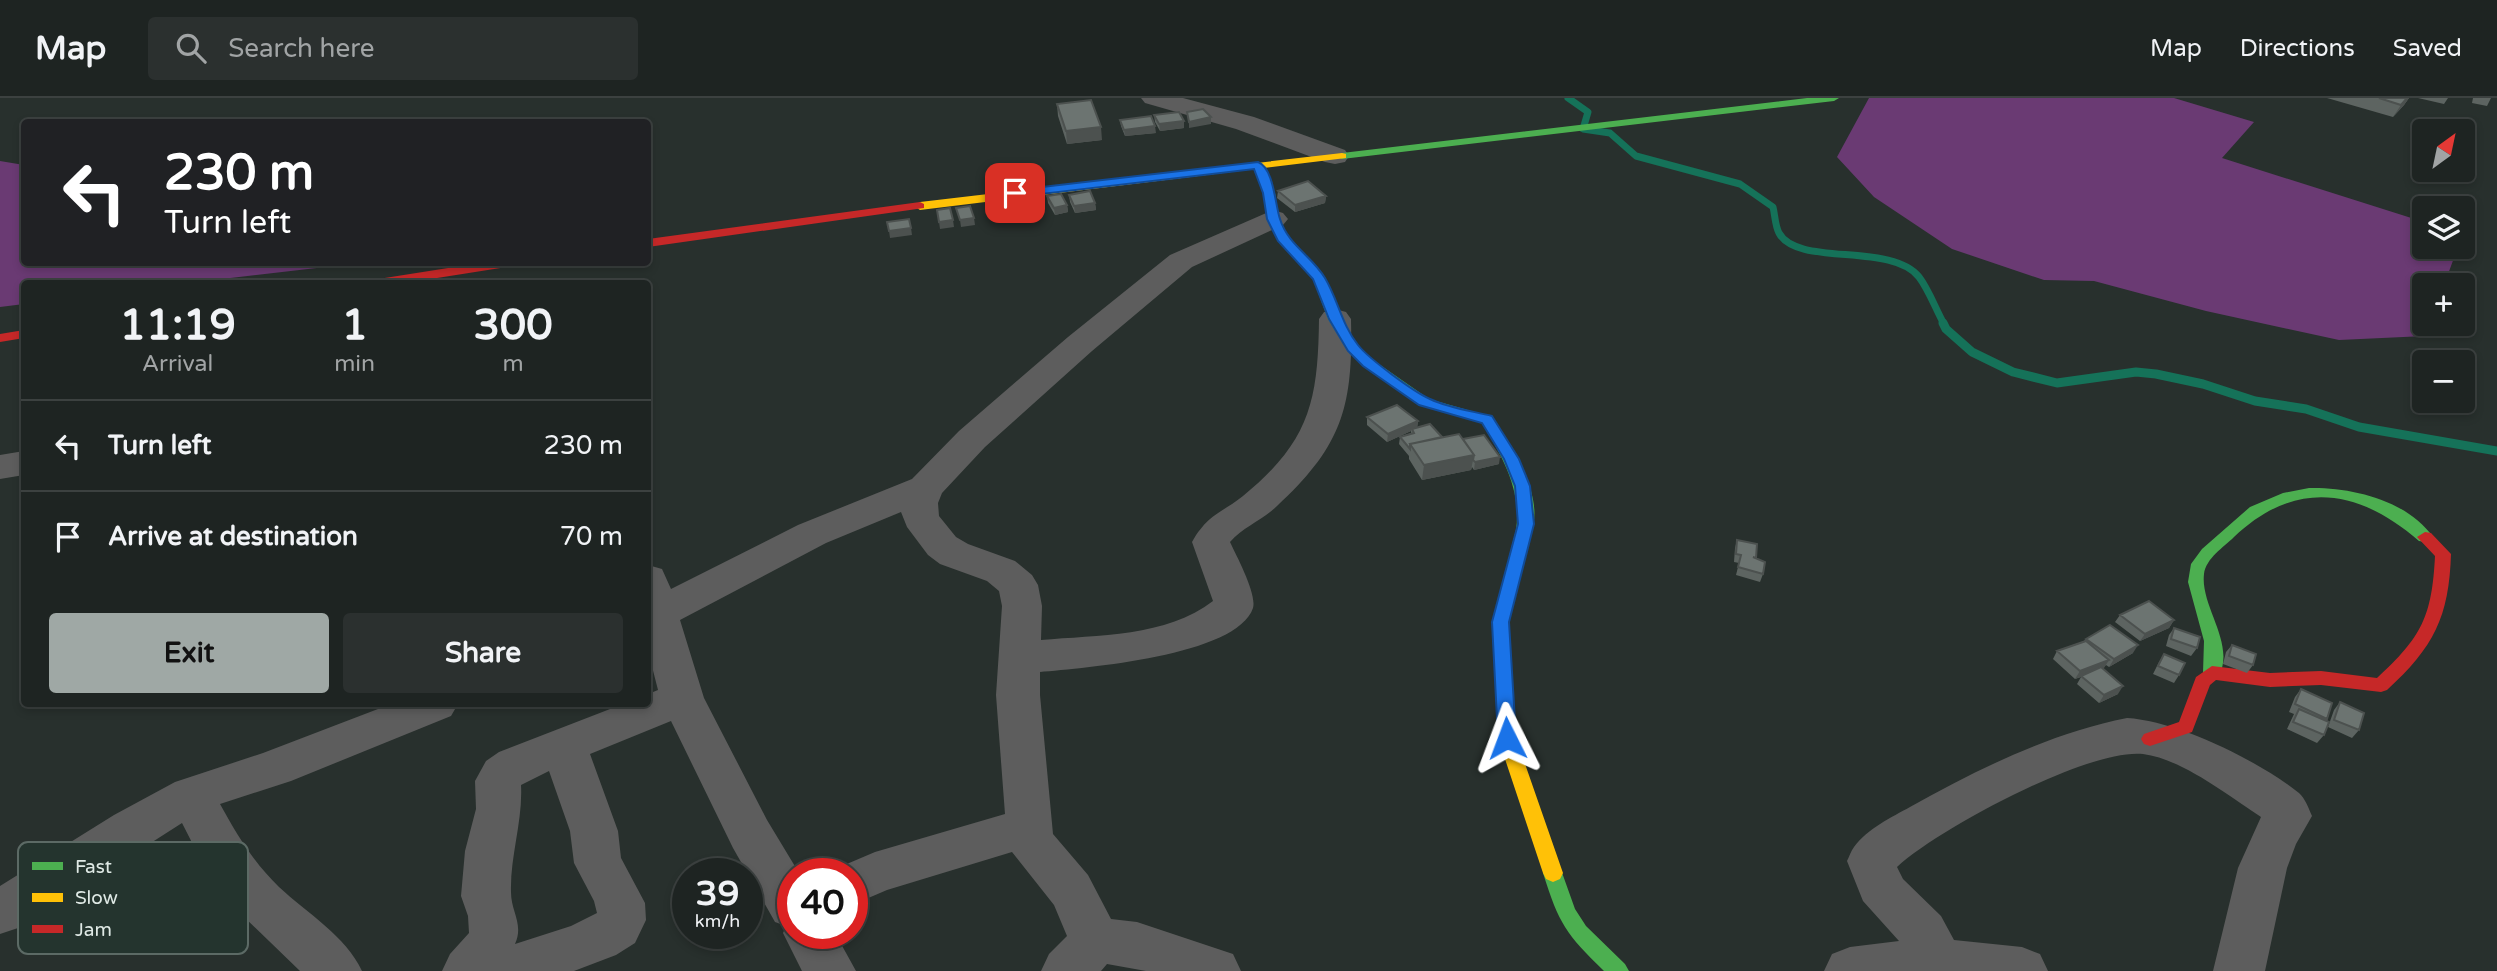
<!DOCTYPE html>
<html lang="en">
<head>
<meta charset="utf-8">
<style>
	:root { --surface:#1e2422; --page:#2b302f; --text:#f1f3f6; --muted:#a1a4a5; --line:#3c4140; --accent:#9fa8a5 }
	body { margin:0; font-family:"Varela Round",sans-serif; background:var(--page); color:var(--text); height:100vh; display:flex; flex-direction:column; font-size:26px; white-space:nowrap }
	* { box-sizing:border-box; margin:0 }
	p { font-size:23px; color:var(--muted) }
	.icon { flex:none; width:38px; height:38px; fill:none; stroke:currentColor; stroke-width:2; stroke-linecap:round; stroke-linejoin:round }
	.map { position:relative; flex:1; overflow:hidden }
	.drawer { position:absolute; left:21px; top:182px; width:630px; height:427px; display:flex; flex-direction:column; background:var(--surface); border-radius:7px; box-shadow:0 4px 10px #0003,0 0 0 2px var(--line) }
	.drawer>* { flex:none }
	.banner { position:absolute; left:21px; top:21px; width:630px; height:147px; border-radius:7px; box-shadow:0 4px 10px #0003,0 0 0 2px var(--line); background:#202124; color:#fff; overflow:hidden }
	.needle { width:46px; rotate:33deg }
	.controls { position:absolute; left:2412px; top:21px; display:grid; gap:14px }
	.controls a { display:grid; place-items:center; width:63px; height:63px; border-radius:7px; background:var(--surface); box-shadow:0 4px 10px #0003,0 0 0 2px var(--line); font-size:35px }
	.speed { position:absolute; left:672px; top:760px; display:flex; gap:14px; font-size:35px; font-weight:700; text-align:center }
	.speed>* { display:grid; place-content:center; width:91px; height:91px; border-radius:50%; background:var(--surface); box-shadow:0 4px 10px #0003,0 0 0 2px var(--line); line-height:1 }
	.speed small { font-size:18px; font-weight:400 }
	.speed .limit { border:10px solid #d22; background:#fff; color:#111 }
	.pin { position:absolute; display:grid; place-items:center; width:60px; height:60px; color:#fff; margin:-30px; border-radius:14px; box-shadow:0 4px 10px #0006 }
	.me { position:absolute; width:77px; margin:-38px; rotate:357deg; stroke-linejoin:round; filter:drop-shadow(0 0 5px #0008) }
	.turn { display:flex; align-items:center; gap:24px; height:147px; padding:0 28px; font-size:32px }
	.turn .icon { width:91px; height:91px; stroke-width:2.5 }
	.turn b { display:block; font-size:49px; line-height:60px }
	.eta { display:flex; justify-content:space-evenly; align-items:center; height:119px; text-align:center }
	.eta b { font-size:42px; font-weight:700; line-height:49px }
	.button { display:flex; gap:14px; margin-top:auto; padding:14px 28px }
	.button a { flex:1; height:80px; border-radius:7px; background:var(--accent); color:#111; font-size:28px; font-weight:700; line-height:80px; text-align:center }
	.button a+a { background:var(--page); color:var(--text) }
	ul { padding:0; list-style:none }
	li { display:flex; align-items:center; gap:21px; height:91px; padding:0 28px; border-top:2px solid var(--line) }
	li div { flex:1 }
	li b { display:block; font-size:26px }
	li em { font-style:normal }
	header { display:flex; align-items:center; gap:42px; box-sizing:border-box; height:98px; padding:0 35px; background:var(--surface); border-bottom:2px solid var(--line) }
	header strong { font-size:33px }
	nav { display:flex; gap:38px; margin-inline-start:auto; font-size:24px }
	.search { width:490px; height:63px; background:var(--page); display:flex; align-items:center; gap:18px; box-sizing:border-box; padding:0 24px; border-radius:7px; color:var(--muted); font-size:26px }
	.map>svg:first-child { display:block }
	.forest { fill:#6a3a73 }
	.lines { fill:none; stroke-linecap:round; stroke-linejoin:round }
	.stream-far1 { stroke:#157259; stroke-width:7 }
	.stream { stroke:#157259; stroke-width:9 }
	.street { fill:#5d5d5d; fill-rule:evenodd }
	.fast { fill:#4caf50; fill-rule:evenodd }
	.slow { fill:#ffc107; fill-rule:evenodd }
	.jam { fill:#c62828; fill-rule:evenodd }
	.wall { fill:#5d6461 }
	.shaded-wall { fill:#4c514f }
	.building { fill:#6c7471; stroke:#4c514f; stroke-width:2 }
	.route { fill:#1a73e8; stroke:#114b97; stroke-width:2 }
	.key { fill:#24342e; stroke:#5c6a65; stroke-width:2 }
	.key-label { font-size:19px; fill:#dfe9e5 }
</style>
</head>
<body>
<header>
<strong>Map</strong>
<div class="search"><svg class="icon" aria-label="search" viewBox="0 0 24 24"><circle cx="10" cy="10" r="6"/><path d="M15 15l6 6"/></svg>Search here</div>
<nav><a>Map</a><a>Directions</a><a>Saved</a></nav>
</header>
<div class="map">
<svg width="2497" height="873" viewBox="0 0 2497 873">
	<rect width="100%" height="100%" fill="#28302d"/>
	<!-- forest -->
	<path class="forest" d="M1869 0H2174L2254 24 2222 60 2424 124V149H2458L2444 187H2424V226H2429L2425 238 2339 242 2206 213 2094 183 2044 182 1952 151 1874 99 1837 59Z
		M0 63 24 67V164L360 165 188 185 24 186V206L0 209Z"/>
	<g class="lines">
		<!-- stream-far1 -->
		<path class="stream-far1" d="M1568 0 1588 14 1583 31 1610 35 1636 58 1740 86 1773 109C1775 117 1775 128 1779 135 1797 169 1892 144 1919 179 1929 192 1936 212 1944 226"/>
		<!-- stream -->
		<path class="stream" d="M1943 225 1946 231 1972 254 2013 274 2057 285 2136 274 2156 276 2203 286 2255 303 2306 311 2359 329 2497 353"/>
		<!-- street -->
		<path class="street" d="M1141 0H1183L1254 19 1345 52 1349 58 1345 64 1335 66 1325 64 1236 31 1145 5Z
			M1273 112 1283 115 1288 121 1283 127 1192 169 1092 253 985 349 942 395 938 405 939 418 956 439 968 446 1015 463 1032 477 1038 487 1042 508 1041 542C1097 537 1167 539 1213 503L1192 444C1208 416 1220 416 1243 398 1310 343 1318 303 1319 221L1324 214 1335 211 1346 214 1351 221C1353 308 1343 347 1277 408 1263 422 1243 429 1230 444 1237 459 1257 496 1253 510 1237 558 1084 570 1040 574V597L1053 736 1088 777 1111 821 1137 824 1233 856 1241 873H1146L1107 866 1101 873H1041L1049 856 1067 838 1054 807 1012 754 887 792 852 807V775H833L835 771 875 754 1005 716 996 597 1002 508 999 493 987 483 940 466 928 457 907 429 901 414 826 445 680 522 704 600 767 722 799 775H793V835H835L856 873H802L783 835 786 828 775 824 733 750 671 623 590 656 618 733 621 760 645 805 646 822 635 845 616 857 574 873H442L450 856 469 835 468 818 461 798 465 753 476 711 475 683 486 663 499 654 623 606H648V596L658 592 648 553V467L662 471 671 491 798 427 912 381 959 333 1068 239 1170 157ZM549 673 570 733 574 765 594 803 597 815 571 828 515 846C524 826 511 814 511 794 510 758 523 723 521 687Z
			M24 353V377L0 381V357Z
			M391 606H458L451 618 291 683 220 706C237 737 254 765 279 789 307 815 346 838 362 873H300L243 818 208 776 182 725 18 830 0 836V788L114 717 175 684 263 655Z
			M2127 620C2178 623 2259 663 2299 695 2305 700 2309 711 2312 718L2296 746 2287 770 2265 873H2213L2238 770 2261 719C2229 698 2182 661 2143 656 2089 650 1938 731 1897 769L1903 781 1941 818 1954 842 2022 849 2040 856 2048 873H1824L1832 856 1850 849 1899 843 1863 803 1847 763C1849 759 1851 753 1854 749 1867 731 1892 719 1910 709 1978 671 2051 635 2127 620Z"/>
		<!-- fast -->
		<path class="fast" d="M1807 0H1839L1834 3 1342 61 1336 58 1342 55Z
			M1258 64 1264 67 1275 95 1279 121 1289 141 1325 180 1342 221 1358 248 1373 262 1429 301 1492 319C1511 347 1547 401 1530 436L1524 437 1516 432C1522 392 1502 358 1482 325L1419 307 1363 268 1348 253 1328 221 1313 181 1278 143 1267 121 1263 95 1252 67Z
			M2309 390C2351 389 2407 402 2433 439L2425 444 2419 443C2358 390 2295 381 2234 439 2224 449 2206 460 2204 476 2200 509 2237 546 2218 580H2206L2203 575 2204 543 2188 484 2191 466 2202 451 2250 409 2283 395Z
			M1553 766 1560 769 1575 811 1586 828 1625 866 1629 873H1604C1566 836 1559 826 1543 775L1546 769Z"/>
		<!-- slow -->
		<path class="slow" d="M1342 55 1346 56V60L920 112 914 108 920 104Z
			M1524 427 1532 432 1508 524 1516 640 1563 775 1560 781 1553 784 1546 781 1543 775 1498 640 1492 524 1516 432Z"/>
		<!-- jam -->
		<path class="jam" d="M920 104 924 106V110L648 149V141Z
			M486 164H519L513 168 399 186H366L372 182Z
			M24 232V240L0 244V236Z
			M2425 434 2431 435 2451 456C2449 519 2434 549 2387 592L2381 594 2321 587 2270 589 2216 582 2210 587 2192 634 2150 648 2144 646 2141 641 2144 636 2179 624 2196 579 2212 568 2270 575 2321 573 2377 580C2422 539 2432 518 2435 458L2417 439Z"/>
	</g>
	<!-- wall -->
	<path class="wall" d="M2327 0H2409L2404 7 2393 19Z
		M2418 0H2448L2444 6Z
		M2472 0H2491L2487 8 2472 5 2473 0Z
		M1057 6 1102 42 1067 46 1058 18Z
		M1154 17 1184 30 1160 33 1155 24Z
		M1120 22 1156 35 1125 38 1121 28Z
		M1278 93 1326 98 1325 105 1295 114 1277 100Z
		M1069 97 1095 105 1096 112 1075 115 1070 104Z
		M1047 98 1067 107 1068 114 1055 117 1048 105Z
		M1367 319 1418 323 1417 330 1442 339 1463 341 1499 366 1474 372 1472 369 1471 372 1422 382 1409 361V358L1399 346 1400 339 1411 335V333L1387 344 1367 327Z
		M1737 442 1756 460 1763 476 1760 484 1736 477 1739 465 1734 464 1735 450Z
		M2120 517 2174 522 2169 530 2140 543 2115 524Z
		M2174 530 2197 550 2191 558 2166 548 2169 537Z
		M2086 541 2133 555 2109 569 2106 567 2102 571 2118 596 2099 605 2077 586 2081 579 2075 581 2053 561 2057 553 2084 543Z
		M2232 547 2253 567 2247 575 2223 566 2226 554Z
		M2164 556 2179 577 2174 585 2153 576 2159 564Z
		M2301 591 2327 621 2326 623 2324 637 2317 645 2287 631 2294 616 2289 614 2295 599Z
		M2340 604 2359 632 2352 640 2328 629 2334 612Z"/>
	<!-- shaded-wall -->
	<path class="shaded-wall" d="M2407 0H2409L2404 7 2393 19 2401 7Z
		M1211 19V26L1189 30V24Z
		M1184 23V30L1160 33 1159 26Z
		M1155 28 1156 35 1125 38 1124 32Z
		M1101 29 1102 42 1067 46 1066 33Z
		M1326 98 1325 105 1295 114V107Z
		M1095 105 1096 112 1075 115 1074 108Z
		M1067 107 1068 114 1055 117 1054 110Z
		M974 120 975 127 961 129 960 122Z
		M953 122 954 129 940 131 939 124Z
		M911 130 912 137 890 140 889 133Z
		M1418 323 1417 331H1412L1411 333 1387 344 1388 336Z
		M1474 357 1471 372 1422 382 1424 367Z
		M1500 359 1499 366 1474 372 1475 364Z
		M2174 522 2169 530 2140 543 2145 536Z
		M2138 547 2133 555 2109 569 2114 561Z
		M2109 562 2104 570 2075 581 2080 573Z
		M2123 588 2118 596 2099 605 2104 597Z"/>
	<!-- building -->
	<path class="building" d="M2379 0H2407L2401 7Z
		M1091 2 1101 29 1066 33 1057 6Z
		M1203 11 1211 19 1189 24 1187 14Z
		M1179 14 1184 23 1159 26 1154 17Z
		M1151 18 1155 28 1124 32 1120 22Z
		M1308 83 1326 98 1295 107 1278 93Z
		M1090 93 1095 105 1074 108 1069 97Z
		M1061 96 1067 107 1054 110 1047 98Z
		M970 108 974 120 960 122 956 110Z
		M950 110 953 122 939 124 937 112Z
		M909 121 911 130 889 133 887 124Z
		M1397 307 1418 323 1388 336 1367 319Z
		M1430 326 1442 339 1410 346V351L1400 339 1414 335 1412 331Z
		M1459 336 1474 357 1424 367 1410 346Z
		M1484 337 1500 359 1475 364 1473 362 1474 357 1463 341Z
		M1737 442 1757 446 1756 460 1753 459 1765 464 1763 476 1738 469 1741 457 1736 456Z
		M2149 503 2174 522 2145 536 2120 517Z
		M2110 527 2138 547 2114 561 2086 541Z
		M2174 530 2200 539 2197 550 2171 541Z
		M2086 543 2109 562 2080 573 2057 553Z
		M2232 547 2256 556 2253 567 2229 558Z
		M2164 556 2185 565 2179 577 2158 568Z
		M2101 569 2123 588 2104 597 2081 578Z
		M2301 591 2332 605 2327 621 2295 606Z
		M2340 604 2364 615 2359 632 2334 622Z
		M2299 611 2329 624 2324 637 2293 624Z"/>
	<!-- route -->
	<path class="route" d="M1258 64C1274 70 1275 107 1280 121 1288 147 1312 158 1325 180 1338 202 1342 227 1358 247 1369 261 1414 294 1430 301 1449 310 1472 313 1492 318L1519 361 1530 388 1534 426 1509 524 1516 640 1513 645 1507 647 1500 645 1498 640 1492 524 1518 426 1515 388 1504 361 1482 325 1419 307 1363 268 1348 253 1329 221 1313 181 1278 143 1267 121 1263 95 1254 71 1015 99 1009 95 1015 92Z"/>
	<!-- legend -->
	<rect x="18" y="744" width="230" height="112" rx="10" class="key"/>
	<rect x="32" y="764" width="31" height="8" fill="#4caf50"/>
	<rect x="32" y="795" width="31" height="9" fill="#ffc107"/>
	<rect x="32" y="827" width="31" height="8" fill="#c62828"/>
	<g class="key-label">
		<text x="75" y="775">Fast</text>
		<text x="75" y="806">Slow</text>
		<text x="75" y="838">Jam</text>
	</g>
</svg>
<div class="controls">
<a><svg class="needle" viewBox="-14 -14 28 28"><path d="M0-13l5 13h-10z" fill="#e53935"/><path d="M0 13l5-13h-10z" fill="#a1a4a5"/></svg></a>
<a><svg class="icon" aria-label="layers" viewBox="0 0 24 24"><path d="M12 4l9 5-9 5-9-5zM3 14l9 5 9-5"/></svg></a>
<a>+</a>
<a>−</a>
</div>
<div class="speed"><div>39<small>km/h</small></div><div class="limit">40</div></div>
<div class="pin" style="left:1015px;top:95px;background:#d93025"><svg class="icon" aria-label="arrive" viewBox="0 0 24 24"><path d="M6 21V4h12l-3 4 3 4H6"/></svg></div>
<svg class="me" style="left:1507px;top:640px" viewBox="-20 -20 40 40"><path d="M0-17L14 15 0 8-14 15z" fill="#1a73e8" stroke="#fff" stroke-width="4"/></svg>
<div class="banner">
<div class="turn"><svg class="icon" aria-label="left" viewBox="0 0 24 24"><path d="M17 20v-9H6M10 6l-5 5 5 5"/></svg><div><b>230 m</b>Turn left</div></div>
</div>
<section class="drawer">
<div class="eta">
<div><b>11:19</b><p>Arrival</p></div>
<div><b>1</b><p>min</p></div>
<div><b>300</b><p>m</p></div>
</div>
<ul>
<li><svg class="icon" aria-label="left" viewBox="0 0 24 24"><path d="M17 20v-9H6M10 6l-5 5 5 5"/></svg><div><b>Turn left</b></div><em>230 m</em></li>
<li><svg class="icon" aria-label="arrive" viewBox="0 0 24 24"><path d="M6 21V4h12l-3 4 3 4H6"/></svg><div><b>Arrive at destination</b></div><em>70 m</em></li>
</ul>
<div class="button"><a>Exit</a><a>Share</a></div>
</section>
</div>
</body>
</html>
